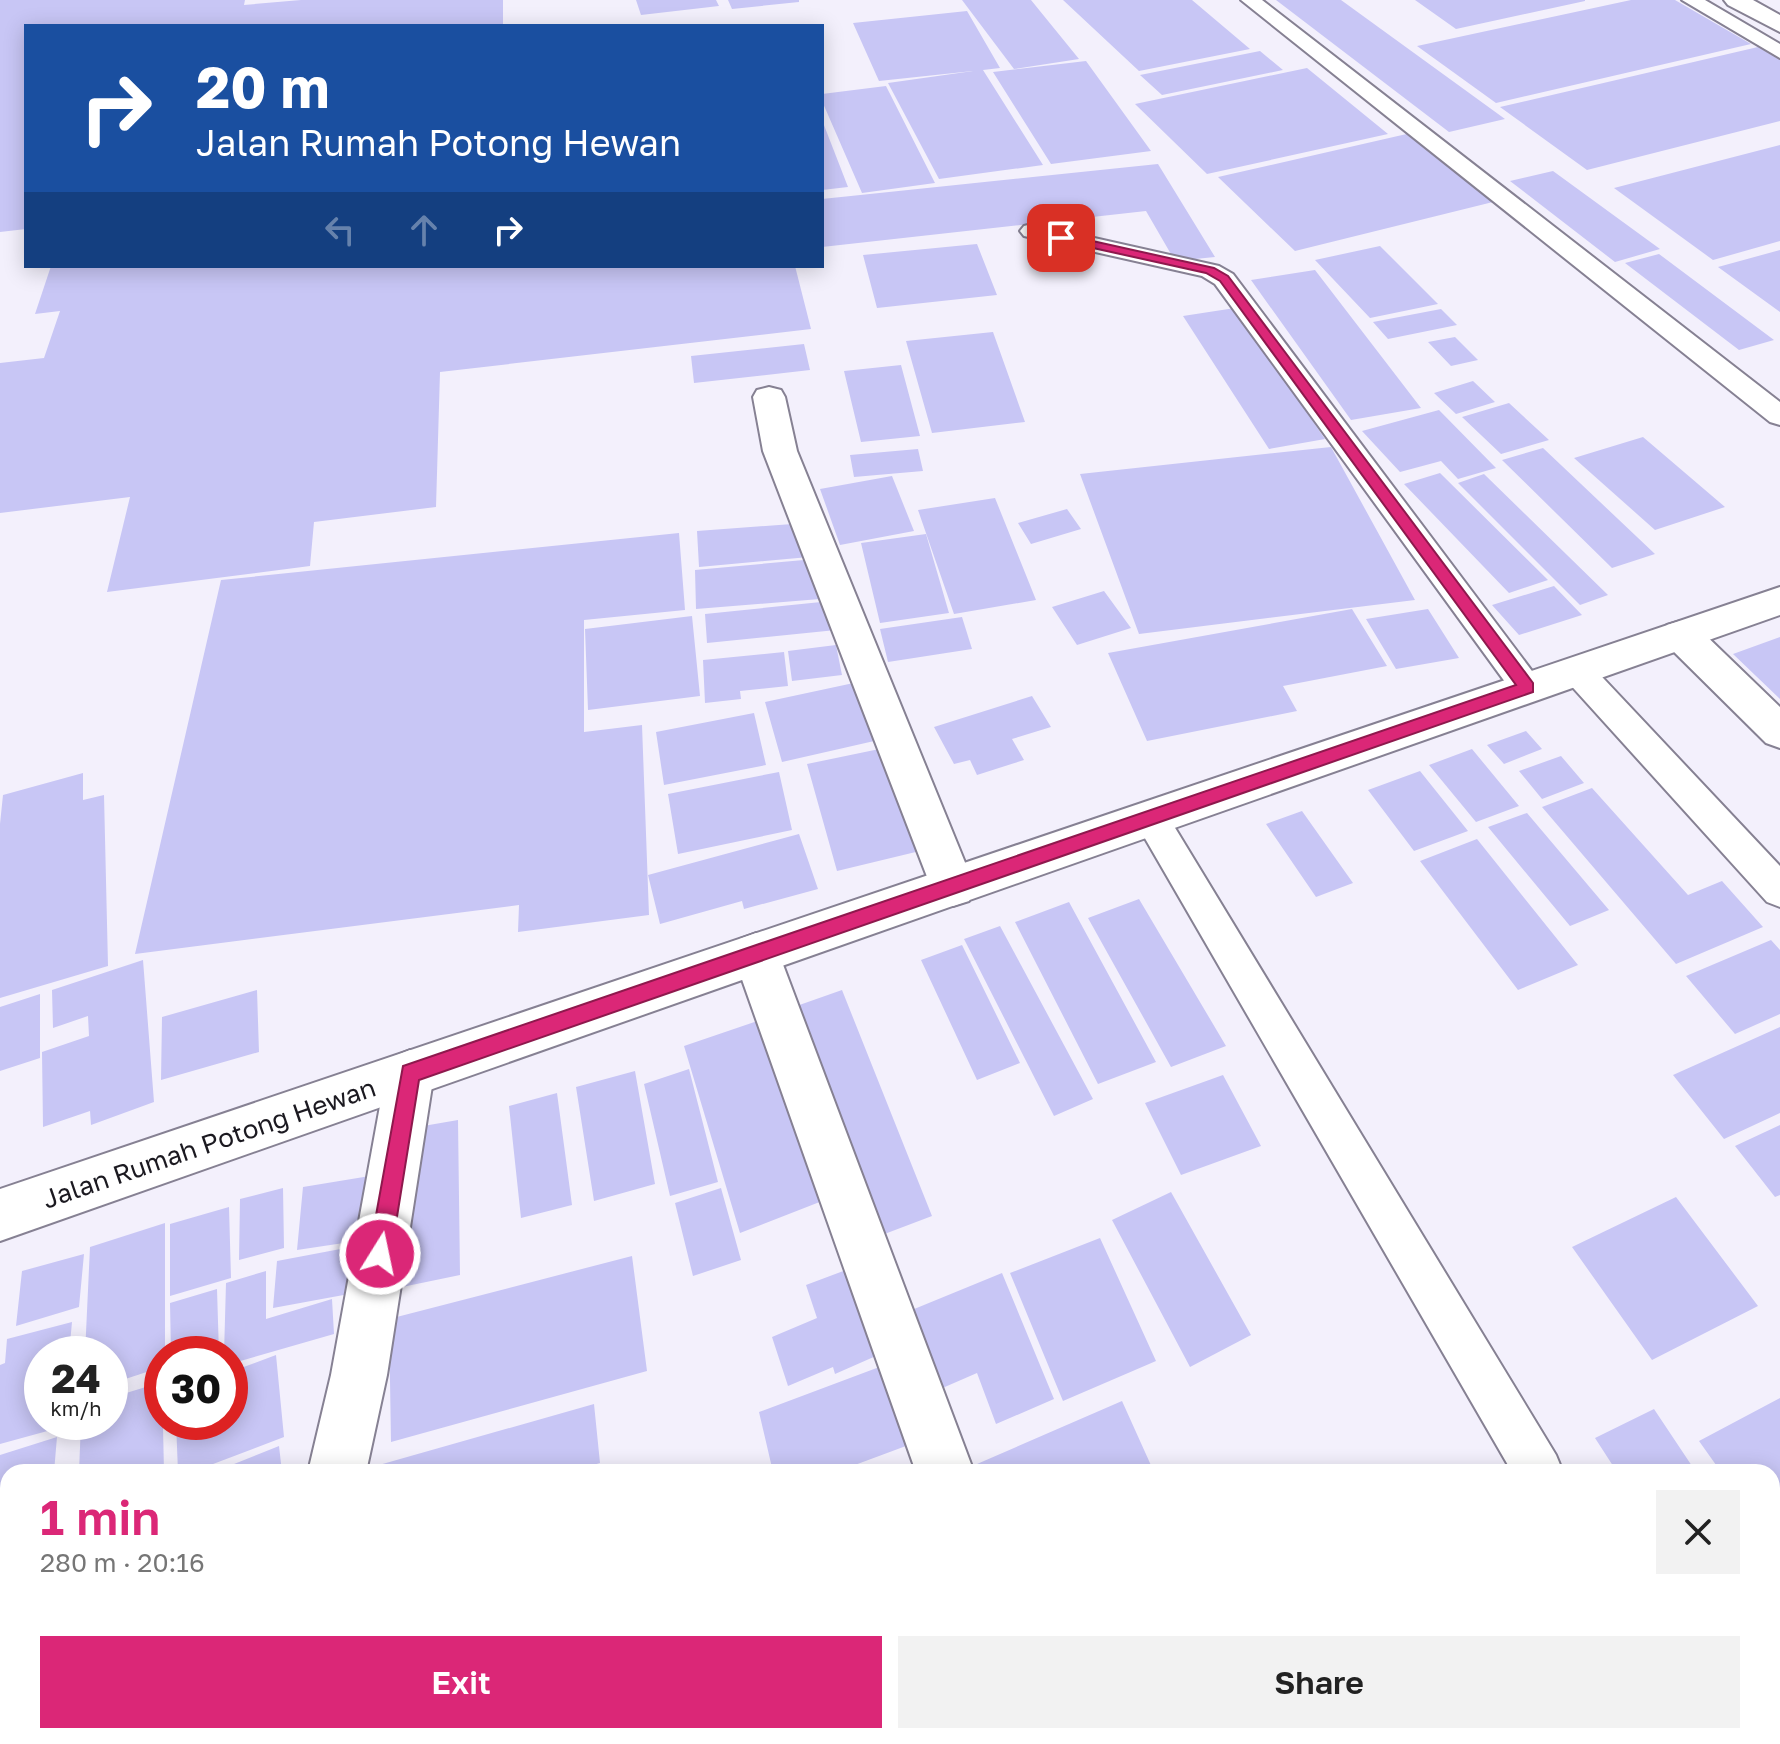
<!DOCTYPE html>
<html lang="en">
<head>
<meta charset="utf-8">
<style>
	:root { --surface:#fff; --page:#f2f2f2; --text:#222; --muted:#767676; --accent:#db2777 }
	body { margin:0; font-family:"Golos Text",sans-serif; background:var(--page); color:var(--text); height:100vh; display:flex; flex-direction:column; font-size:30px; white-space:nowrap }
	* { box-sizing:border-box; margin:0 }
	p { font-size:26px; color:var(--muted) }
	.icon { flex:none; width:44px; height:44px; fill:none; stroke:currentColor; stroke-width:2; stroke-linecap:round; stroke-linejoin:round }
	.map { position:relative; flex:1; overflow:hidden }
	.details { position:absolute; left:0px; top:1464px; width:1780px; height:280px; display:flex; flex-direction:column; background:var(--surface); border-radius:24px 24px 0 0; box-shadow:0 4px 20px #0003 }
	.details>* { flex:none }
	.hud { position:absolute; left:24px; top:24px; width:800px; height:244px; border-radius:0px; box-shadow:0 4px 20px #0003; background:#1a4fa0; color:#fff; overflow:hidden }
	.speed { position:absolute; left:24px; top:1336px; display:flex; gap:16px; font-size:40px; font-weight:700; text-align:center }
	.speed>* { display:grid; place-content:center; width:104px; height:104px; border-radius:50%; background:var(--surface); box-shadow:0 4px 20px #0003; line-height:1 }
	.speed small { font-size:20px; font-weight:400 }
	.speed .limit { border:12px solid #d22; background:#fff; color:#111 }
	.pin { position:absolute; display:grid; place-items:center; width:68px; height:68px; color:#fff; margin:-34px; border-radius:16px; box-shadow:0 4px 12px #0006 }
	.me { position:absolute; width:88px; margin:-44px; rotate:10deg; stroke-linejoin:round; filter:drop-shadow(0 0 6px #0008) }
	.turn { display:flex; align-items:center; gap:28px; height:168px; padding:0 40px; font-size:36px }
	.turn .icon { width:104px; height:104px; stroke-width:2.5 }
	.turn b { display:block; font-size:56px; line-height:68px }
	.lanes { display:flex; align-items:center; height:76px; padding:0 40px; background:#0003; justify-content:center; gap:40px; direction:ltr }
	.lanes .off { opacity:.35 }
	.round { display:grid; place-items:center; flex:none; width:84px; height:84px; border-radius:0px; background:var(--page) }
	.headline { display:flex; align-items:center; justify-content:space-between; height:136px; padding:0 40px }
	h1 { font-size:48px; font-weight:600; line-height:60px; color:var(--accent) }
	.primary-button { display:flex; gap:16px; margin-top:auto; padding:16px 40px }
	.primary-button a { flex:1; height:92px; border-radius:0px; background:var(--accent); color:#fff; font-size:32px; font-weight:600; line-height:92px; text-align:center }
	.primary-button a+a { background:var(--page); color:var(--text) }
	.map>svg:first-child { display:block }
	.building { fill:#c8c6f5 }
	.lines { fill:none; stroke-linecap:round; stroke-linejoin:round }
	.service-casing { stroke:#868193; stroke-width:4 }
	.minor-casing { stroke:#868193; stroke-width:4 }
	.tertiary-casing { stroke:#868193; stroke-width:4 }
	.service { fill:#fff; fill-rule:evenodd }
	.minor { fill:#fff; fill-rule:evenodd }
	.tertiary { fill:#fff; fill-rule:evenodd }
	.route { fill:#db2777; stroke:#8e194d; stroke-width:2 }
	.labels { text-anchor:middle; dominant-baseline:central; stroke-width:6; stroke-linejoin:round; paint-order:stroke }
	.street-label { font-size:26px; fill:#1b1920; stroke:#fff }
</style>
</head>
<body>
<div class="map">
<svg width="1780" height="1744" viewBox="0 0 1780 1744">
	<rect width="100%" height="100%" fill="#f3f0fc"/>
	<!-- building -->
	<path class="building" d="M0 0H245L244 5 301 0H503V26H26V229L0 232Z
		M636 0H716L719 6 641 15Z
		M728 0H799V2L732 9Z
		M962 0H1031L1079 59 1014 69Z
		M1063 0H1192L1250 49 1139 71Z
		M1276 0H1341L1505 119 1449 132Z
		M1415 0H1585V1L1456 29Z
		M1631 0H1675L1751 44 1496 103 1417 46Z
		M967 11 1000 68 983 70 1043 165 939 179 888 83 973 71 879 81 853 23Z
		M1758 47 1780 60V121L1587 170 1500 107Z
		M1260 51 1283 70 1162 95 1140 75Z
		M1086 61 1151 151 1051 164 993 72Z
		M1307 68 1388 134 1207 174 1135 104Z
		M886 86 935 183 862 193 822 101V94Z
		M822 120 848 187 822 190Z
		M1411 133 1497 201 1295 251 1218 177Z
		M1780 145V241L1713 260 1614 188Z
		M1158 164 1215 257 1175 261 1146 211 822 247V199Z
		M1553 171 1660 249 1615 262 1510 181Z
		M977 244 997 295 877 308 863 255Z
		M1380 246 1438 304 1370 318 1315 260Z
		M1780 250V312L1718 267Z
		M1659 254 1774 340 1739 350 1625 263Z
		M51 266H795L811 329 440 372 436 507 314 522 310 566 107 592 130 497 0 513V363L44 358 60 311 35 314Z
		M1315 270 1421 408 1351 420 1251 280Z
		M1235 308 1325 439 1269 449 1183 316Z
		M1441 309 1457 325 1388 339 1373 322Z
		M993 332 1025 422 932 433 906 341Z
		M1455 337 1478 360 1451 366 1428 342Z
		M804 344 810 370 694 383 691 356Z
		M901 365 920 436 861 442 844 371Z
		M1473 381 1495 402 1456 414 1434 393Z
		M1509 403 1549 440 1501 454 1462 417Z
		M1439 410 1496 468 1458 479 1441 461 1400 472 1362 431Z
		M1643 437 1725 507 1655 530 1574 458Z
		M1331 447 1415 600 1139 634 1080 474Z
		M1543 448 1655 554 1612 568 1502 460Z
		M918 449 923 471 854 477 850 455Z
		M1440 473 1548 580 1509 593 1404 484Z
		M1484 474 1608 595 1580 605 1458 483Z
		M892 476 914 531 840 545 820 489Z
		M995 498 1036 600 954 614 918 510Z
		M1067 509 1081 529 1031 544 1018 523Z
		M806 523 809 557 699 567 697 531Z
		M679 533 685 610 584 620V732L642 725 649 915 518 932 519 905 135 954 221 580Z
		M926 534 949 613 880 623 861 543Z
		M815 559 820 599 696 609 695 570Z
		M1554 586 1582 615 1519 635 1492 605Z
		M1104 591 1131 628 1077 645 1052 607Z
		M831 601 836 630 707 643 705 614Z
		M1352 609 1387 666 1283 686 1297 711 1147 741 1108 653Z
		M1428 609 1459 658 1396 669 1366 619Z
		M692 616 700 696 588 710 585 629Z
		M962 617 972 649 888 662 880 629Z
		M1780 637V699L1733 654Z
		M836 645 842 675 792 681 788 651Z
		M784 652 788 686 740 691 741 699 705 703 703 660Z
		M863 681 883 739 782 762 765 702Z
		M1032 696 1051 727 1012 739 1024 760 977 775 970 760 954 764 934 727Z
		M754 713 766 765 664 785 656 732Z
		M1526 731 1542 749 1504 764 1487 745Z
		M889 747 924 850 837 871 807 764Z
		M1472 749 1519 806 1476 822 1429 765Z
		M1561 756 1584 783 1542 799 1519 771Z
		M1420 771 1468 831 1414 851 1368 790Z
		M779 772 792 830 678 854 668 794Z
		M83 773V800L104 795 108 966 0 998V824L3 795Z
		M1592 788 1688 895 1722 881 1763 927 1676 964 1542 807Z
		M1302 811 1353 883 1316 897 1266 824Z
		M1527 813 1609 910 1570 926 1488 827Z
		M799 834 818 889 744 909 742 901 660 924 648 875Z
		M1477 839 1578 965 1518 990 1420 861Z
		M1139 899 1226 1046 1171 1067 1088 918Z
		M1069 902 1156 1062 1098 1084 1015 922Z
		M1000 926 1093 1099 1054 1116 964 939Z
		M1771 940 1780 950V1014L1735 1034 1686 976Z
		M962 945 1020 1063 977 1080 921 960Z
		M143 960 154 1102 91 1125 90 1111 43 1127 42 1052 89 1036 88 1016 53 1028 52 990Z
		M257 990 259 1052 161 1080 162 1017Z
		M842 990 932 1216 874 1238 788 1009Z
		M40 994V1058L0 1071V1007Z
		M772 1016 835 1196 740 1233 684 1046Z
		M1780 1027V1113L1724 1139 1673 1075Z
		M689 1069 718 1182 670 1196 644 1084Z
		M635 1071 655 1184 594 1201 576 1087Z
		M1223 1075 1261 1146 1181 1175 1145 1103Z
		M557 1093 572 1205 521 1218 509 1106Z
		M458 1120 460 1275 402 1287 406 1129Z
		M1780 1125V1195L1775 1197 1735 1146Z
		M382 1174 377 1238 297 1250 303 1187Z
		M283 1188 284 1248 239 1260 240 1199Z
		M721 1188 741 1260 693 1276 675 1203Z
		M1171 1192 1251 1335 1190 1367 1112 1220Z
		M1676 1197 1758 1306 1652 1360 1572 1247Z
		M229 1207 231 1278 170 1296V1224Z
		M165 1223V1354H162V1367L110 1384V1354H85L90 1247Z
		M1100 1238 1156 1361 1063 1401 1010 1273Z
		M351 1247 349 1294 273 1308 277 1261Z
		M84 1254 79 1307 16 1326 22 1271Z
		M632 1256 647 1371 391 1442 389 1319Z
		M854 1267 885 1352 835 1374 833 1367 788 1386 772 1337 817 1318 806 1285Z
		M266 1271V1319L332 1299 334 1334 230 1364V1354H224L226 1283Z
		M1002 1273 1054 1399 996 1424 977 1373 931 1393 902 1314Z
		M217 1289 219 1354H171L170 1303Z
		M72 1322 69 1354H42V1422H62V1427L0 1444V1365L5 1363 7 1339Z
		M276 1355 284 1437 192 1472H178L176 1422H230V1372Z
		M890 1363 914 1443 836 1472H773L759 1412Z
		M162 1382 164 1472H79L81 1422H110V1398Z
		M1780 1398V1556L1772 1545V1472H1721L1699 1441Z
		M1122 1401 1154 1472H980L977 1464Z
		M594 1404 600 1463 569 1472H380L379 1465Z
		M1654 1409 1696 1472H1617L1595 1438Z
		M57 1437 54 1472H8V1585L0 1587V1455Z
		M279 1446 282 1472H214Z
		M38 1736H139V1744H38Z
		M256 1736 254 1744H187V1742Z
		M287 1736H459V1744H287Z
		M621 1736H658L639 1744H623Z
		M786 1736H999L1002 1744H789Z
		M1075 1736H1173L1156 1744H1077Z
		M1211 1736H1357L1361 1744H1197Z"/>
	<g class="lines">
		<defs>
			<path id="service" d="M1241 0H1262L1780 402V425L1770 422Z
				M1682 0H1705L1780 44V58Z
				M1032 224 1219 266 1233 274 1538 679 1543 688 1538 697 1527 700 1516 697 1215 284 1202 276 1024 236 1020 231 1024 226Z
				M1577 659 1588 662 1780 866V907L1767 902 1566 680 1561 671 1566 662Z
				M1151 803 1163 808 1556 1455 1563 1472H1512L1139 828 1134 818 1139 808Z"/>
			<path id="minor" d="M1724 0H1753L1780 15V32L1728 5Z
				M769 387 781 390 785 397 797 451 975 887 969 901 953 906 937 901 931 887 763 451 753 397 757 390Z
				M1681 621 1695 625 1780 707V748L1766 743 1667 645 1662 635 1667 625Z
				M756 933 772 939 779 954 974 1472H916L733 954 740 939Z
				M410 1050 427 1057 434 1073 387 1375 366 1472H308L331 1375 386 1073 393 1057Z
				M244 1736H308L307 1744H243Z
				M1008 1736H1072L1075 1744H1011Z"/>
			<path id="tertiary" d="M1780 587V615L0 1241V1189Z"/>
		</defs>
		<!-- service casing -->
		<use href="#service" class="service-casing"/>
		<!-- minor casing -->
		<use href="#minor" class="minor-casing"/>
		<!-- tertiary casing -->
		<use href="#tertiary" class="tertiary-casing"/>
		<!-- service -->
		<use href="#service" class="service"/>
		<!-- minor -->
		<use href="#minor" class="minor"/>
		<!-- tertiary -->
		<use href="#tertiary" class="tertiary"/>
	</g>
	<!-- route -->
	<path class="route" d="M1061 234 1214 268 1228 276 1533 683V692L419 1080 391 1254 387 1262 380 1265 372 1262 369 1254 403 1066 1516 685 1220 281 1206 273 1057 240 1055 238Z"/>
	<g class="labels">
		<!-- street labels -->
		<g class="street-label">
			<text transform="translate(209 1143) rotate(-19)">Jalan Rumah Potong Hewan</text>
		</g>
	</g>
</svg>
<div class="speed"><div>24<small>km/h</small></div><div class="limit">30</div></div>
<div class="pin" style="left:1061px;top:238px;background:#d93025"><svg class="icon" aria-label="arrive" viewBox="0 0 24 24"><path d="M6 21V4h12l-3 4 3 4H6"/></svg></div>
<svg class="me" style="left:380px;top:1254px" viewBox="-20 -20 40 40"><circle r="17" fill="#db2777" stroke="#fff" stroke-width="3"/><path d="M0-11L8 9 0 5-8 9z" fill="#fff"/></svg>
<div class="hud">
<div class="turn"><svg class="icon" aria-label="right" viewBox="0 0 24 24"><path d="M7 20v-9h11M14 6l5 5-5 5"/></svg><div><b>20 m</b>Jalan Rumah Potong Hewan</div></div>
<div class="lanes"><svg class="icon off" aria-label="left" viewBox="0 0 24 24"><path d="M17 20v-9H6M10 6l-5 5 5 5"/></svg><svg class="icon off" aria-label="ahead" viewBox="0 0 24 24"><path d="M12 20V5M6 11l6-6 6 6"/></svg><svg class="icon" aria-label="right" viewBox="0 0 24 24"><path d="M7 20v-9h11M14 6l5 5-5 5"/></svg></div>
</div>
<section class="details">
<div class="headline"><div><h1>1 min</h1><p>280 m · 20:16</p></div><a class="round"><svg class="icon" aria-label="close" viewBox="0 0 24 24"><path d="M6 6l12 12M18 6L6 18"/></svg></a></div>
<div class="primary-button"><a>Exit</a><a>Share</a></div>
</section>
</div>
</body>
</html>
